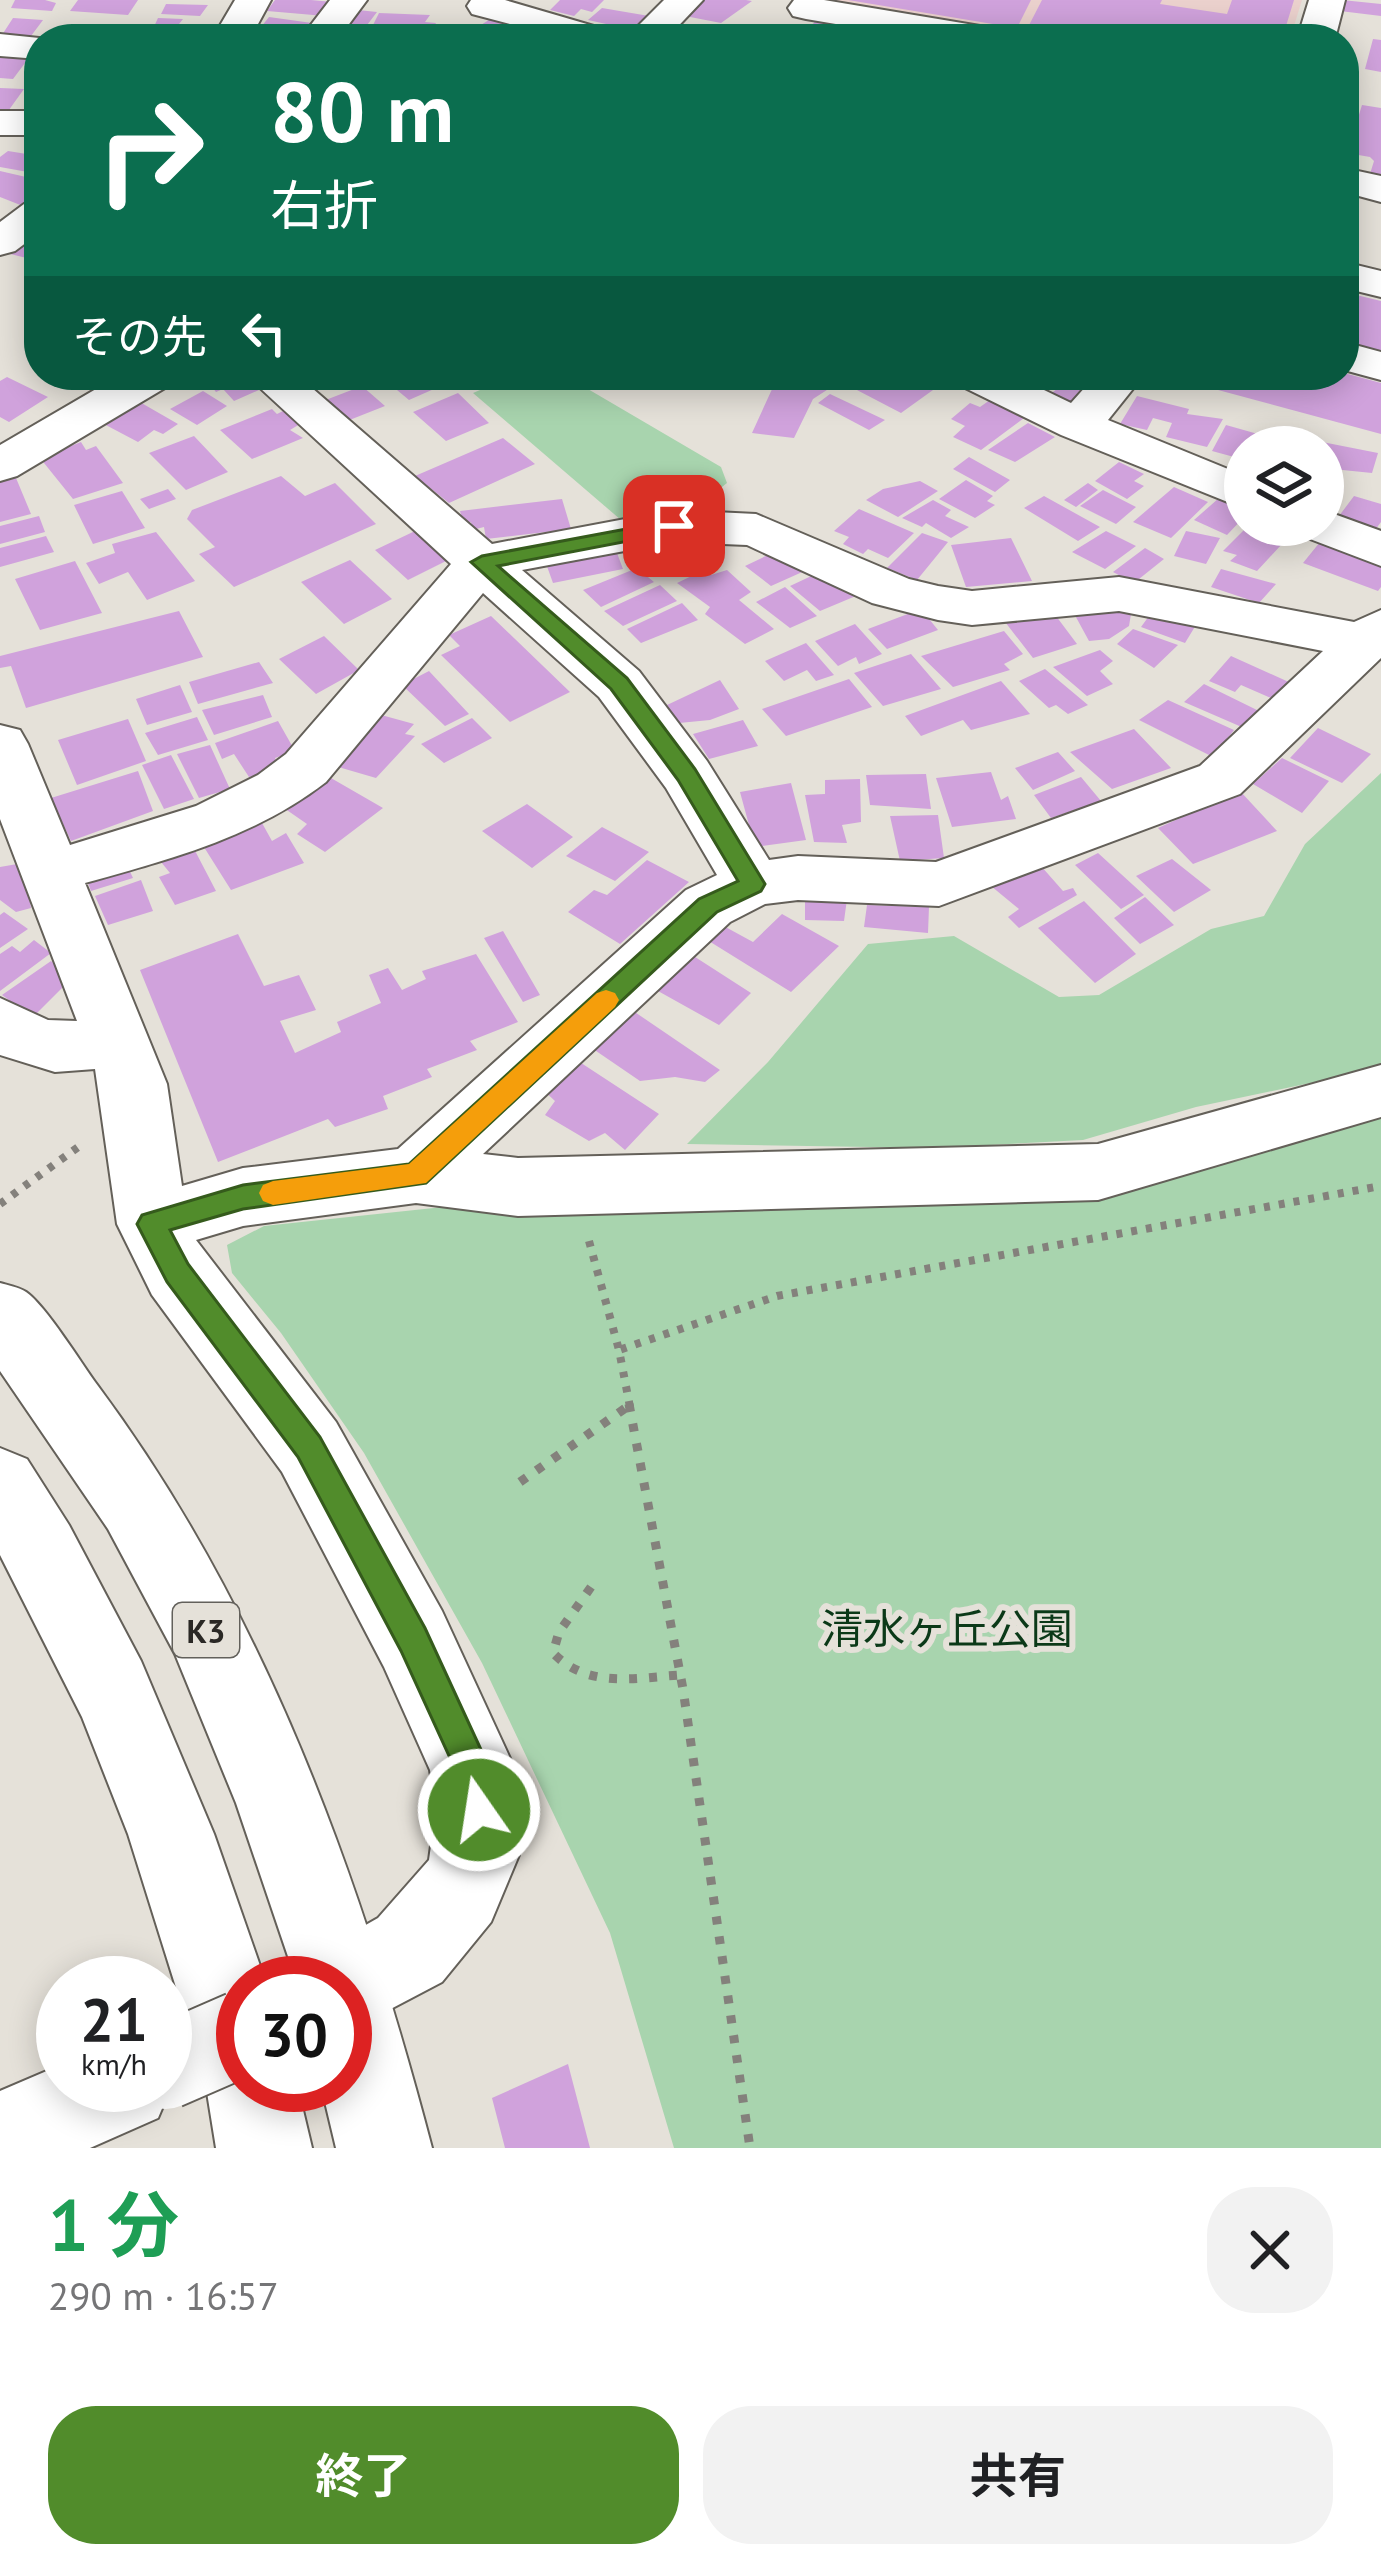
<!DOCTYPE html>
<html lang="ja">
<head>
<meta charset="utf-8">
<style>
	:root { --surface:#fff; --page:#f2f2f2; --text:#202124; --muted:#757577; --accent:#518c2b }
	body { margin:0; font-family:"PT Sans","Noto Sans JP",sans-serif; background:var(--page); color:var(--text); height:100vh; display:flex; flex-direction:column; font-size:45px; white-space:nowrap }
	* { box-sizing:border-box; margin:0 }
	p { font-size:39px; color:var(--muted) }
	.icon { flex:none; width:66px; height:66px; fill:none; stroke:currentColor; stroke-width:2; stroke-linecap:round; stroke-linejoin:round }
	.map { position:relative; height:2148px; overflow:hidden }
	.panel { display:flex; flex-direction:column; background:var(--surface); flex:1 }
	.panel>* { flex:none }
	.top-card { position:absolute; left:24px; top:24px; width:1335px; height:366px; border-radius:48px; box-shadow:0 6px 30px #0003; background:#0b6e4f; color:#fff; overflow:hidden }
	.fabs { position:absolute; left:1224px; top:426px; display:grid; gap:24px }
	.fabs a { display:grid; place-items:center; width:120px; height:120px; border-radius:50%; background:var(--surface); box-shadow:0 6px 30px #0003; font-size:60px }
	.speed { position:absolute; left:36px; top:1956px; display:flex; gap:24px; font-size:60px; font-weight:700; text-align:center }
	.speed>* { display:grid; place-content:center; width:156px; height:156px; border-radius:50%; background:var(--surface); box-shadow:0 6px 30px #0003; line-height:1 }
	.speed small { font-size:30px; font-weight:400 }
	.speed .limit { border:18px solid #d22; background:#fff; color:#111 }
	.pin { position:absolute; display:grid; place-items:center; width:102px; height:102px; color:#fff; margin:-51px; border-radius:24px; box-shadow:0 6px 18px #0006 }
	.me { position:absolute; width:132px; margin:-66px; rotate:347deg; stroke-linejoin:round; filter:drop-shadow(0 0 9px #0008) }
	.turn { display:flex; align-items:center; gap:42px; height:252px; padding:0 48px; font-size:54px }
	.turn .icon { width:156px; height:156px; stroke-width:2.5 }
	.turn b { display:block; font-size:84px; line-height:102px }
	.then { display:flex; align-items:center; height:114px; padding:0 48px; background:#0003; gap:24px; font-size:45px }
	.round { display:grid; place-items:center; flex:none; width:126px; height:126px; border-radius:48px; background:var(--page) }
	.summary { display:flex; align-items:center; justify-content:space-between; height:204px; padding:0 48px }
	h1 { font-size:72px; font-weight:700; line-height:90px; color:#1e9e55 }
	.action { display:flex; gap:24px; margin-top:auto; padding:24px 48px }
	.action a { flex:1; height:138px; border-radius:48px; background:var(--accent); color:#fff; font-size:48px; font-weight:700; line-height:138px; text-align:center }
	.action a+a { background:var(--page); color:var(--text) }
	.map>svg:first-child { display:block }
	.education { fill:#ebd1cd }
	.green { fill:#a8d4ae }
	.building { fill:#d0a2dc }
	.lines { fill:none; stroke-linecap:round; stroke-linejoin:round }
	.minor-casing { stroke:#646059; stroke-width:4 }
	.highway-casing { stroke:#646059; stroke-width:4 }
	.path-far1 { stroke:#84817c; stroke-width:8; stroke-dasharray:6 9; stroke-linecap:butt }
	.path { stroke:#84817c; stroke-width:9; stroke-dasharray:8 12; stroke-linecap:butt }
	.minor { fill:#fff; fill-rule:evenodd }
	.highway { fill:#fff; fill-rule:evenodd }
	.minor-bridge-casing { stroke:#646059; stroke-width:88; stroke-linecap:butt }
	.minor-bridge { stroke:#fff; stroke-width:84 }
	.route { fill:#518c2b; stroke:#355b1c; stroke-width:3 }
	.slow { fill:#f59e0b }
	.labels { text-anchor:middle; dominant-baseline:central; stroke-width:12; stroke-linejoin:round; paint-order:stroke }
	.shield { fill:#e5e1d9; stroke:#62605b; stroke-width:3 }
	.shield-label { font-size:33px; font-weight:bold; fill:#2a2825 }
	.near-park-label { font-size:42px; fill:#0b3918; stroke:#e5e1d9 }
</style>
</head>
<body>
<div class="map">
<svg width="1381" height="2148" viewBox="0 0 1381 2148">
	<rect width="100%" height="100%" fill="#e5e1d9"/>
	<!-- education -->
	<path class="education" d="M823 0H1302L1290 39H1029L830 7Z"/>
	<!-- green -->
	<path class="green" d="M515 375H564L721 467 727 483 693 510 621 520 473 393Z
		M1381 773V1068L1196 1107 1083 1140 933 1148 687 1144 768 1062 868 944 954 936 1059 997 1099 995 1211 929 1264 916 1305 844Z
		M1381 1107V2148H674L610 1933 482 1663 364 1453 281 1333 232 1273 227 1245 264 1226 462 1205 1124 1190Z"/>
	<!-- building -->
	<path class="building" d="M15 0H45L56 3 52 11 11 8Z
		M78 0H138L128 15 70 11Z
		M275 0H311L333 2 325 16 267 11Z
		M560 0H604L592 12 581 9 574 16 550 10Z
		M701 0H746L752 1 721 23 685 16Z
		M848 0H1031L1017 28Z
		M1042 0H1162L1160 4 1227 14 1232 0H1294L1286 26 1266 24 1261 39H1077L1026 31Z
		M1342 0 1381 4V16L1340 11Z
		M166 4 208 5 200 16 161 14Z
		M602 8 655 17 638 31 588 20Z
		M358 10 377 12 361 33 342 31Z
		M379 13 430 15 425 22 436 23 431 31 418 33 370 31Z
		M495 16 517 22 494 39 470 32Z
		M269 17 319 24 311 33 257 32Z
		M13 18 43 20 28 40 0 38Z
		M158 18 183 19 171 34 151 33Z
		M815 21 915 36V39L804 37Z
		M676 23 746 37V39H661Z
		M1373 39 1381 40V72L1365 69Z
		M0 57 28 59 13 79 0 78Z
		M0 88 24 89 6 114 0 113Z
		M1362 105 1381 108V176L1370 174 1374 161 1370 157 1347 153Z
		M8 151 39 156V174L0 167V157Z
		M0 171 39 180V193L29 200 37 202 28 208 0 197Z
		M28 231 39 233V261L2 252Z
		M1344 292 1381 301V351L1344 341Z
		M1344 373 1381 383V434L1192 383 1189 375Z
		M63 375H111L91 389Z
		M202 375H243L259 390 234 401 223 389 216 392Z
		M379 375H431L443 385 409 400Z
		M794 375H850L813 399 794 438 752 433 773 387Z
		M874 375H903L933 390 901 413 855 389Z
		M1016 375H1053L1062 378 1043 394 1011 379Z
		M7 377 48 397 9 422 0 417V381Z
		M1067 381 1088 390 1068 405 1048 396Z
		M362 386 385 406 347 421 323 401Z
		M203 391 227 406 197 425 170 409Z
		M458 393 489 423 446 441 413 412Z
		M830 394 885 420 869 430 818 403Z
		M1137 396 1189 409 1187 414 1223 419 1207 447 1166 437 1172 423 1153 418 1147 430 1120 424Z
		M990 400 1024 418 981 450 953 437 965 426 951 419 970 403 980 407Z
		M138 401 178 424 163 434 154 430 138 442 102 423Z
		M272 409 277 414 285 410 300 424 290 430 303 438 252 459 220 430Z
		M1028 423 1055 437 1015 462 988 450Z
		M1226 425 1300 446 1299 447H1245V460L1212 451Z
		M194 436 228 472 186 490 149 453Z
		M503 438 535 464 449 503 415 476Z
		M1312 440 1378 453 1372 473 1323 468V447H1310Z
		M81 442 86 450 96 446 123 483 73 499 40 458Z
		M969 457 1010 480 995 492 953 469Z
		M1119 462 1144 474 1134 481 1144 486 1127 499 1095 481Z
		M281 476 305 496 335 483 376 524 234 587 199 554 215 547 187 519 192 510Z
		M16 478 31 514 0 522V482Z
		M966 480 993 496 987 501 995 505 975 518 939 499Z
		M920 481 938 491 898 517 866 500 883 489Z
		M1088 483 1098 490 1076 507 1064 500Z
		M1323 483 1344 489 1332 512 1323 509Z
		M1174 487 1208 502 1171 538 1133 522Z
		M168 489 176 499 149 509 140 499Z
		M1103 490 1136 507 1116 524 1080 506Z
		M122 491 145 528 93 544 74 505Z
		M1044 496 1100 527 1078 541 1024 508Z
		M1354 496 1381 504V522L1375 530 1339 516Z
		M1219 498 1245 509V516L1227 535 1194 520Z
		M562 499 571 529 486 539 484 527 472 530 471 522 464 525 460 511Z
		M933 500 951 510 945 516 969 527 951 538 926 523 922 527 902 518Z
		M859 509 914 533 888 558 868 549 863 554 843 544 849 537 834 531Z
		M39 516 45 532 0 544V526Z
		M1249 525H1279L1294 531 1257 571 1230 561 1237 555 1223 551Z
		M415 531 446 561 408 580 375 550Z
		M1106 531 1136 546 1105 569 1072 552Z
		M1186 531 1220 538 1206 564 1174 556Z
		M156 532 195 581 147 600 128 572 99 584 86 563 115 553 112 544Z
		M922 533 948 542 917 580 887 568Z
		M46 536 54 552 0 567V548Z
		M1011 538 1032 581 966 587 951 545Z
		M1320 542 1381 566V587L1378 591 1303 563Z
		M614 545 623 569 553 583 544 558Z
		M1145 548 1164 559 1134 583 1113 572Z
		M770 554 809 569 771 586 745 566Z
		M350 560 392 599 344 624 301 582Z
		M75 561 102 613 40 630 15 579Z
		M637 568 654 582 601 607 583 590Z
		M1221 569 1276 584 1259 603 1211 587Z
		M727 570 751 592 739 600 774 629 745 644 705 614 710 607 677 583 702 571 711 575Z
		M822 571 863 593 820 611 790 586Z
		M660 585 677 601 623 626 604 611Z
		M785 587 817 616 790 628 756 602Z
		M682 603 698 620 641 643 627 629Z
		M1157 605 1199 620 1185 643 1141 627Z
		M1050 608 1077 644 1033 658 1002 618Z
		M1071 608H1132L1129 626 1109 639 1089 641Z
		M921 609 938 630 887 649 868 629Z
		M179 611 203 657 26 708 11 666 0 668V656Z
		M491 616 570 692 510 722 441 655 460 646 449 635Z
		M855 624 882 654 859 664 856 657 838 666 815 641Z
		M1133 629 1178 645 1154 668 1117 644Z
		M1004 631 1023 654 1004 664 1010 670 953 687 921 656Z
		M324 636 359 670 316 694 279 659Z
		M806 643 834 675 816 681 807 670 784 681 765 661Z
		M1100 650 1113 661 1100 671 1113 684 1087 696 1053 667Z
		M911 654 941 689 883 706 854 673Z
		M1231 656 1291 683 1273 699 1241 685 1235 692 1209 681Z
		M259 662 273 683 198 704 189 682Z
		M1045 669 1088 705 1068 714 1056 705 1049 708 1019 681Z
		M429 671 469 714 445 726 402 685Z
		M849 679 872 707 786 736 762 709Z
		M720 680 739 709 710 720 679 723 667 705Z
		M1001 681 1030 714 971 730 963 720 921 736 905 716Z
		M1204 684 1259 711 1244 728 1184 702Z
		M180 685 192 712 147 725 136 699Z
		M263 695 272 717 214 735 202 710Z
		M1168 700 1234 730 1213 757 1139 720Z
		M374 713 414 724 405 734 415 736 376 778 328 764Z
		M197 717 208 740 158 755 145 733Z
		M472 718 492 738 444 763 421 744Z
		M128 719 146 761 77 785 58 740Z
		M743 720 758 746 709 759 693 734Z
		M278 721 295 751 275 758 279 768 249 777 234 754 222 759 215 743Z
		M1318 728 1371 754 1342 783 1290 758Z
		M1134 729 1171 768 1112 789 1070 752Z
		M210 745 230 789 199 798 177 754Z
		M1058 752 1075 771 1033 790 1015 768Z
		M171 755 194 799 164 809 142 765Z
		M1282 758 1329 781 1302 813 1253 784Z
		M138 771 153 811 71 841 51 798Z
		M991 772 1001 800 1008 796 1016 819 952 827 936 778Z
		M324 774 383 808 325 852 297 834 307 824 281 806Z
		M926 774 931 809 870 805 866 775Z
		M1081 777 1101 801 1051 818 1034 795Z
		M860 779 861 822 842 825 847 843 814 842 805 795 825 794V780Z
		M791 783 806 840 755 847 740 792Z
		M1240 791 1277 831 1193 864 1158 828Z
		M527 804 573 837 532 868 482 831Z
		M257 814 272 841 286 833 304 863 231 890 197 836Z
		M938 815 944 858 900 861 890 816Z
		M602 827 649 852 615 881 566 856Z
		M192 845 216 891 175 905 159 877 170 873 157 857Z
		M1098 853 1144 895 1121 909 1075 865Z
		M123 857 133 878 91 891 84 871Z
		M1172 859 1211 890 1174 912 1136 876Z
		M647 860 689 882 620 944 568 912 594 890 607 895Z
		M23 863 31 908 16 912 0 900V867Z
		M1041 866 1063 891 1073 888 1077 895 1019 928 1008 917 1019 909 991 886Z
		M141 880 153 911 108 925 95 896Z
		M805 897 847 899 844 921 805 920Z
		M1145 897 1174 925 1140 944 1114 918Z
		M1084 901 1136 954 1095 983 1038 928Z
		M867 905 929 907 928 933 864 927Z
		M4 912 28 929 0 948V915Z
		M782 914 839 946 791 992 704 938 720 924 753 942Z
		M503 931 540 995 523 1002 484 938Z
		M238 934 264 986 299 975 316 1010 280 1021 295 1053 341 1032 337 1022 381 1003 369 975 388 968 402 990 426 979 422 971 476 954 518 1022 470 1041 477 1050 427 1069 432 1077 383 1096 388 1109 335 1127 328 1119 218 1162 140 970Z
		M34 940 51 953 0 991V954L12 946 20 952Z
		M692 955 751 993 719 1025 658 991Z
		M51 961 67 975 63 987 33 1017 2 995Z
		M623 1004 720 1070 705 1082 675 1077 640 1081 580 1040Z
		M572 1057 659 1114 625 1150 605 1133 589 1141 545 1115 555 1101 540 1087Z
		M568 2064 590 2148H505L492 2098Z"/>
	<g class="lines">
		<defs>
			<path id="minor" d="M235 0H271L250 39H212Z
				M330 0H367L338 39H300Z
				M471 0H505L628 36 664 0H703L666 39H567L472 14 467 6Z
				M794 0H824L992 28 1005 31 1011 39H925L806 19 793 16 788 8Z
				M1309 0H1345L1335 39H1297Z
				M0 34 49 39H39V59L0 56Z
				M0 111H39V135H0Z
				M1344 168 1381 176V202L1344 192Z
				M39 200V233L15 251 0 255V222L24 204Z
				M1344 262 1381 271V297L1344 288Z
				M1344 342 1381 352V380L1344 370Z
				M120 375H176L170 385 17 476 0 481V445Z
				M246 375H297L492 544 673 510 756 514 909 579 938 586 972 591 1119 577 1354 622 1381 610V658L1240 794 939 906 798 900 765 904 730 922 483 1154 518 1158 1098 1144 1381 1065V1117L1098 1200 518 1216 416 1203 243 1226 196 1240 336 1422 442 1611 514 1767 522 1810 519 1855 491 1922 442 1982 345 2033V1983H301L313 1955 378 1918 429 1860 436 1810 430 1770 384 1667 282 1472 152 1295 117 1224 95 1069 55 1072 0 1055V998L48 1020 77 1021 0 819V725L20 730 28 744 70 845 196 806 258 775 286 754 451 564ZM673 542 747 545 872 603 938 620 972 625 1119 611 1323 651 1200 766 936 862 798 856 769 860 707 761 639 671 522 570ZM483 593 599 697 666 788 717 875 686 890 398 1149 243 1168 182 1186 167 1084 85 883C171 859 255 837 326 782Z
				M953 375H1013L1071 403 1096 375H1144L1108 420 1245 476V509L1061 435 959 385Z
				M1323 510 1381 531V566L1302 536 1295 525H1323Z
				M63 2064V2085H165V2068L172 2085 158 2118 90 2148H0V2091Z"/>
			<path id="highway" d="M0 1283C7 1285 19 1287 26 1292 46 1306 81 1363 98 1386 266 1612 361 1878 432 2148H336L321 2085H345V1983H297L236 1803 175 1654 108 1529 0 1371Z
				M0 1448 27 1459 69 1525 141 1661 214 1834 266 1983H243V2085H297L312 2148H216L205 2080 128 1834 82 1717 0 1555Z"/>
		</defs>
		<!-- minor casing -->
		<use href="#minor" class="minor-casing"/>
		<!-- highway casing -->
		<use href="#highway" class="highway-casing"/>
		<!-- path-far1 -->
		<path class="path-far1" d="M0 1204 81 1145
			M589 1241 619 1350
			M630 1407 619 1350 777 1296 1381 1186"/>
		<!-- path -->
		<path class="path" d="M629 1404 683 1689 750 2148
			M520 1482 627 1407
			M591 1587 559 1632 553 1653C588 1689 635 1678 680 1675"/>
		<!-- minor -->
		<use href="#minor" class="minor"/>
		<!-- highway -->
		<use href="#highway" class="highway"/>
		<defs>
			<path id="minor-bridge" d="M165 2067 243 2033"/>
		</defs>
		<!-- minor-bridge casing -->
		<use href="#minor-bridge" class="minor-bridge-casing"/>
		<!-- minor-bridge -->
		<use href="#minor-bridge" class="minor-bridge"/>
	</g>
	<!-- route -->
	<path class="route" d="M674 520 684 526 681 531 498 566 627 678 695 769 765 884 761 891 717 912 426 1183 243 1209 170 1230 188 1264 320 1437 425 1628 489 1767 497 1810 491 1822 479 1828 466 1822 455 1769 401 1651 298 1457 167 1282 137 1224 142 1215 243 1185 409 1164 699 899 738 881 678 780 611 689 471 562 482 556Z"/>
	<!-- slow -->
	<path class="slow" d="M606 990 615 993 619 1000 615 1007 426 1183 273 1205 263 1201 259 1193 263 1185 273 1181 409 1164 597 993Z"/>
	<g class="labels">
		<!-- shield labels -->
		<rect class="shield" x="173" y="1603" width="66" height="54" rx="9"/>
		<g class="shield-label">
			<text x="206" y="1630">K3</text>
		</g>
		<!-- near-park labels -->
		<g class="near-park-label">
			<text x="947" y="1628">清水ヶ丘公園</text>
		</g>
	</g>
</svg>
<div class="fabs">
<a><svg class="icon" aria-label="layers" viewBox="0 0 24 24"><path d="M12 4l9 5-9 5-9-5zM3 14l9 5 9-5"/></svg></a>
</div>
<div class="speed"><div>21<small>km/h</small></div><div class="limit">30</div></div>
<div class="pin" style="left:674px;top:526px;background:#d93025"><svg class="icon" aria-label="arrive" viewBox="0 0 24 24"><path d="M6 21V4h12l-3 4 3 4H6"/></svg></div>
<svg class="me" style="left:479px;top:1810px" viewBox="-20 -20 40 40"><circle r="17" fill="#518c2b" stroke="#fff" stroke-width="3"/><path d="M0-11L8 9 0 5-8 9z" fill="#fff"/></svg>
<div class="top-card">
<div class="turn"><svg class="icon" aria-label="right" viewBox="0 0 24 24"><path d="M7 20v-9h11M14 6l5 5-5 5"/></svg><div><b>80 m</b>右折</div></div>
<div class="then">その先<svg class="icon" aria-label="left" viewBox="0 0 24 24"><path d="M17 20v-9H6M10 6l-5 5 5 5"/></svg></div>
</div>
</div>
<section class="panel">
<div class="summary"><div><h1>1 分</h1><p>290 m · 16:57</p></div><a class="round"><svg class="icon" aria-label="close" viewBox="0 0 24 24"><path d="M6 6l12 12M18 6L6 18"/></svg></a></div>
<div class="action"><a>終了</a><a>共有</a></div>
</section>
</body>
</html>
